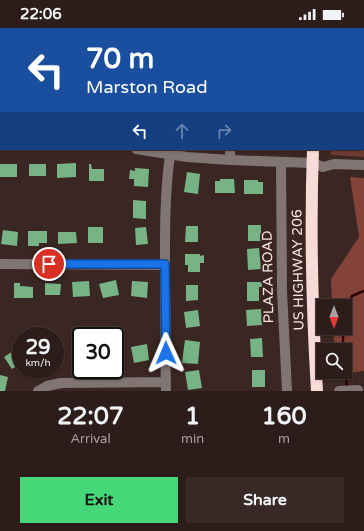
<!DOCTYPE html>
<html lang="en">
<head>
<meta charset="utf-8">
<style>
	:root { --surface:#2c1c1a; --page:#382927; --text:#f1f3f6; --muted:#a6a1a2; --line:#483a39; --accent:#46d779 }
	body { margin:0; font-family:"Varela Round",sans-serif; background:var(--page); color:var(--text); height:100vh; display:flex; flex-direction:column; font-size:15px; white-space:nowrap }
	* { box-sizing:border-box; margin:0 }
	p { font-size:13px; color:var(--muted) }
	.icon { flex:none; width:22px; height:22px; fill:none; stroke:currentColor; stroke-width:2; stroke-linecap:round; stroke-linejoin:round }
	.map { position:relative; height:363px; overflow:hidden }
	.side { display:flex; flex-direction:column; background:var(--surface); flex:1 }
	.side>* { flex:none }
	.top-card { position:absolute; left:0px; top:0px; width:364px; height:122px; box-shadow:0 1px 3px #0004,0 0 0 1px var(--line); background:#1a4fa0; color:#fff; overflow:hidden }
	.needle { width:26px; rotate:180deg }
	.buttons { position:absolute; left:316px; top:271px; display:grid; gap:8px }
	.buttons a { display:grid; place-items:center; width:36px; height:36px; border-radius:0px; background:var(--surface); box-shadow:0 1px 3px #0004,0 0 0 1px var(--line); font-size:20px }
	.speed { position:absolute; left:12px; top:299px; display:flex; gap:8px; font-size:20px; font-weight:700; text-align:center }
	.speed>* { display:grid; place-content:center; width:52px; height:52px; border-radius:50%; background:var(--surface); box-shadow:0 1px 3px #0004,0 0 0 1px var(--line); line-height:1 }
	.speed small { font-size:10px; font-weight:400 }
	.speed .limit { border:2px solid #111; border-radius:6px; background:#fff; color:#111 }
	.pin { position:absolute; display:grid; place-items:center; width:34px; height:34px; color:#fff; margin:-17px; border:2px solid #fff; border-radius:50%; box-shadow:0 1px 4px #0007 }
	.me { position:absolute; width:44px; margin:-22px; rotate:359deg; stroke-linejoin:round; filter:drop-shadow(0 0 3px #0008) }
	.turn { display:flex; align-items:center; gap:14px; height:84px; padding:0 20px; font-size:18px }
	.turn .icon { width:52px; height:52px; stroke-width:2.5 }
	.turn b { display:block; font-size:28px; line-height:34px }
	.lanes { display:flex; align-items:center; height:38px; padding:0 20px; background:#0003; justify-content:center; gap:20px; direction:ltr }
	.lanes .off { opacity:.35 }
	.eta { display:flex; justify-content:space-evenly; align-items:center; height:68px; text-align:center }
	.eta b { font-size:24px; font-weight:800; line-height:28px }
	.primary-button { display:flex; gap:8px; margin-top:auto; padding:8px 20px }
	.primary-button a { flex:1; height:46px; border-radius:0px; background:var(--accent); color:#111; font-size:16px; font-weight:800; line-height:46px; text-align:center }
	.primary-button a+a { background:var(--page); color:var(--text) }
	.status { display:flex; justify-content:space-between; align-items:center; height:28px; padding:0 20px; background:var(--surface); direction:ltr }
	.status svg { height:11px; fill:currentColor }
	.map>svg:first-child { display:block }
	.green { fill:#6e3b32 }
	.forest { fill:#844338 }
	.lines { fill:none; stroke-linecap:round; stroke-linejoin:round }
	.stream { stroke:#2a0000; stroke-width:2.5 }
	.building { fill:#77b385 }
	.minor { stroke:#807573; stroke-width:10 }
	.highway { stroke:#f7dbd6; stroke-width:12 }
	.route-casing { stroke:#114b97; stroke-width:10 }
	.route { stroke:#1a73e8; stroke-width:7 }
	.labels { text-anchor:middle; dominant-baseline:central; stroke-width:4; stroke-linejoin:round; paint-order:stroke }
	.street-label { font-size:14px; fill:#f4e6e3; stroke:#3a2622 }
</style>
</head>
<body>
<div class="status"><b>22:06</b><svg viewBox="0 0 49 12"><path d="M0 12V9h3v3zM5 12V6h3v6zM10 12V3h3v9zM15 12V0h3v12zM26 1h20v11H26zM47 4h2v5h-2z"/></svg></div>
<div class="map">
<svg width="364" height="363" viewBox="0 0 364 363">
	<rect width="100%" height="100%" fill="#3a2622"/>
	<!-- green -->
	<path class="green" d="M363 71H364V129L331 127 330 121H363Z"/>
	<!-- forest -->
	<path class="forest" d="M350 149 364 150V343L347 345 344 344 345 322H335L333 300H345V278H332L331 251 359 209Z"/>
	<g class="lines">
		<!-- stream -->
		<path class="stream" d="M345 284 352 268 364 263
			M343 300V322
			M345 343 347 358"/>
	</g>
	<!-- building -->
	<path class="building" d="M76 135V149L57 150V136Z
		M0 136H17V149H0Z
		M29 136H46V148H29Z
		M89 136H91L92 141H104V153H89Z
		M135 140 149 141 148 159 134 158V151H129L130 142 135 143Z
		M187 144 200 146 198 166 184 164Z
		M220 151H234L235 165H215V153H220Z
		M244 152H258V154H263V166H244Z
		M133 172 146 173V191L133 190Z
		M248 197H261V213H248Z
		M186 198H198V214H185Z
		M88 199H103V215H88Z
		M146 199 148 216 136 217 135 200Z
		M3 202 18 204 17 218 1 216Z
		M28 203H47V215H39V218H28Z
		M58 204H76L77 215 58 216Z
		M259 220 261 241 248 242 247 221Z
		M185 226H200V228L204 227V235H200V244H188V237H185Z
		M116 252 119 267 103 270 99 256Z
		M89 253 90 268 73 269 72 254Z
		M132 253 148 254 147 270 131 268Z
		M247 254H262V259H259V273H247Z
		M14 255H20V258L33 259V270H14Z
		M45 255 61 256 60 267H45Z
		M186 257H198V272L186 273Z
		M261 281 262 297 247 298 246 282Z
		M198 282 200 298 186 300 184 284Z
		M262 310 263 329H251L250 311Z
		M185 312 200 314 198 336 182 335Z
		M115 316 121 317 119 333H115Z
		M147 316 149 332 134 335 131 319Z
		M55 317H60L62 331 55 332Z
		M81 317V333L72 334 71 318Z
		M21 318V335L12 341 4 329Z
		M199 342 202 360 188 362 185 344Z
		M252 342H265V359H252Z
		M0 347 8 349 5 363H0Z"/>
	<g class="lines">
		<!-- minor -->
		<path class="minor" d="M90 0 115 1
			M238 1V0
			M363 64H364
			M0 117H1
			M136 121 187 129 230 132 312 135 323 139 334 136 364 137
			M230 132V121
			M281 134 282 263 287 363
			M0 236 165 237
			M38 363 47 358 61 355 166 354
			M166 363C165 328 166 293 165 259 165 215 164 170 170 127
			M339 363 358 362 356 363"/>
		<!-- highway -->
		<path class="highway" d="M320 1V0
			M313 121C310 202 312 282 317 363"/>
	</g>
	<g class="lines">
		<defs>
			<path id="route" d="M49 236H165L166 325"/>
		</defs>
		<!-- route casing -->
		<use href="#route" class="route-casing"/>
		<!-- route -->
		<use href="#route" class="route"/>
	</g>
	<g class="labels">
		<!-- street labels -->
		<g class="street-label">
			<text transform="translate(298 242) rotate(-91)">US HIGHWAY 206</text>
			<text transform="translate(268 249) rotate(-91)">PLAZA ROAD</text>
		</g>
	</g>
</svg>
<div class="buttons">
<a><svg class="needle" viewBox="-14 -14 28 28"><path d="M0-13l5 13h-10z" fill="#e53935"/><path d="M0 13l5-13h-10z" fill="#a6a1a2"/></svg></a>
<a><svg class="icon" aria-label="search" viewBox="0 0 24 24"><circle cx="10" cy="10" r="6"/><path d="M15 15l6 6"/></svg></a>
</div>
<div class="speed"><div>29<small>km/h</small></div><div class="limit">30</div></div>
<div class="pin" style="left:49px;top:236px;background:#d93025"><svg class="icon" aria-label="arrive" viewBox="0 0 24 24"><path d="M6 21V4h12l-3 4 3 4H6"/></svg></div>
<svg class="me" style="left:166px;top:325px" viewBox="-20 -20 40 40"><path d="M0-17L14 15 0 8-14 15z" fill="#1a73e8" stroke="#fff" stroke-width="4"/></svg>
<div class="top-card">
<div class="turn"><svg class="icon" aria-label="left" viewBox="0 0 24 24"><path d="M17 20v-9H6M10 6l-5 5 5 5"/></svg><div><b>70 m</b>Marston Road</div></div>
<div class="lanes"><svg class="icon" aria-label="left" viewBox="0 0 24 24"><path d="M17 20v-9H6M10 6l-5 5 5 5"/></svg><svg class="icon off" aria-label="ahead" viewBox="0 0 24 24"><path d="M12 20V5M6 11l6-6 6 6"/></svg><svg class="icon off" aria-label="right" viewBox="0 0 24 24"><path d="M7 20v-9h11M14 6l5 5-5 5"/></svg></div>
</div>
</div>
<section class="side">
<div class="eta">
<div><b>22:07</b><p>Arrival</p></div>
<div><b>1</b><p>min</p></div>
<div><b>160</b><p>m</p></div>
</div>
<div class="primary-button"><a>Exit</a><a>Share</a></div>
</section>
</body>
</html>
